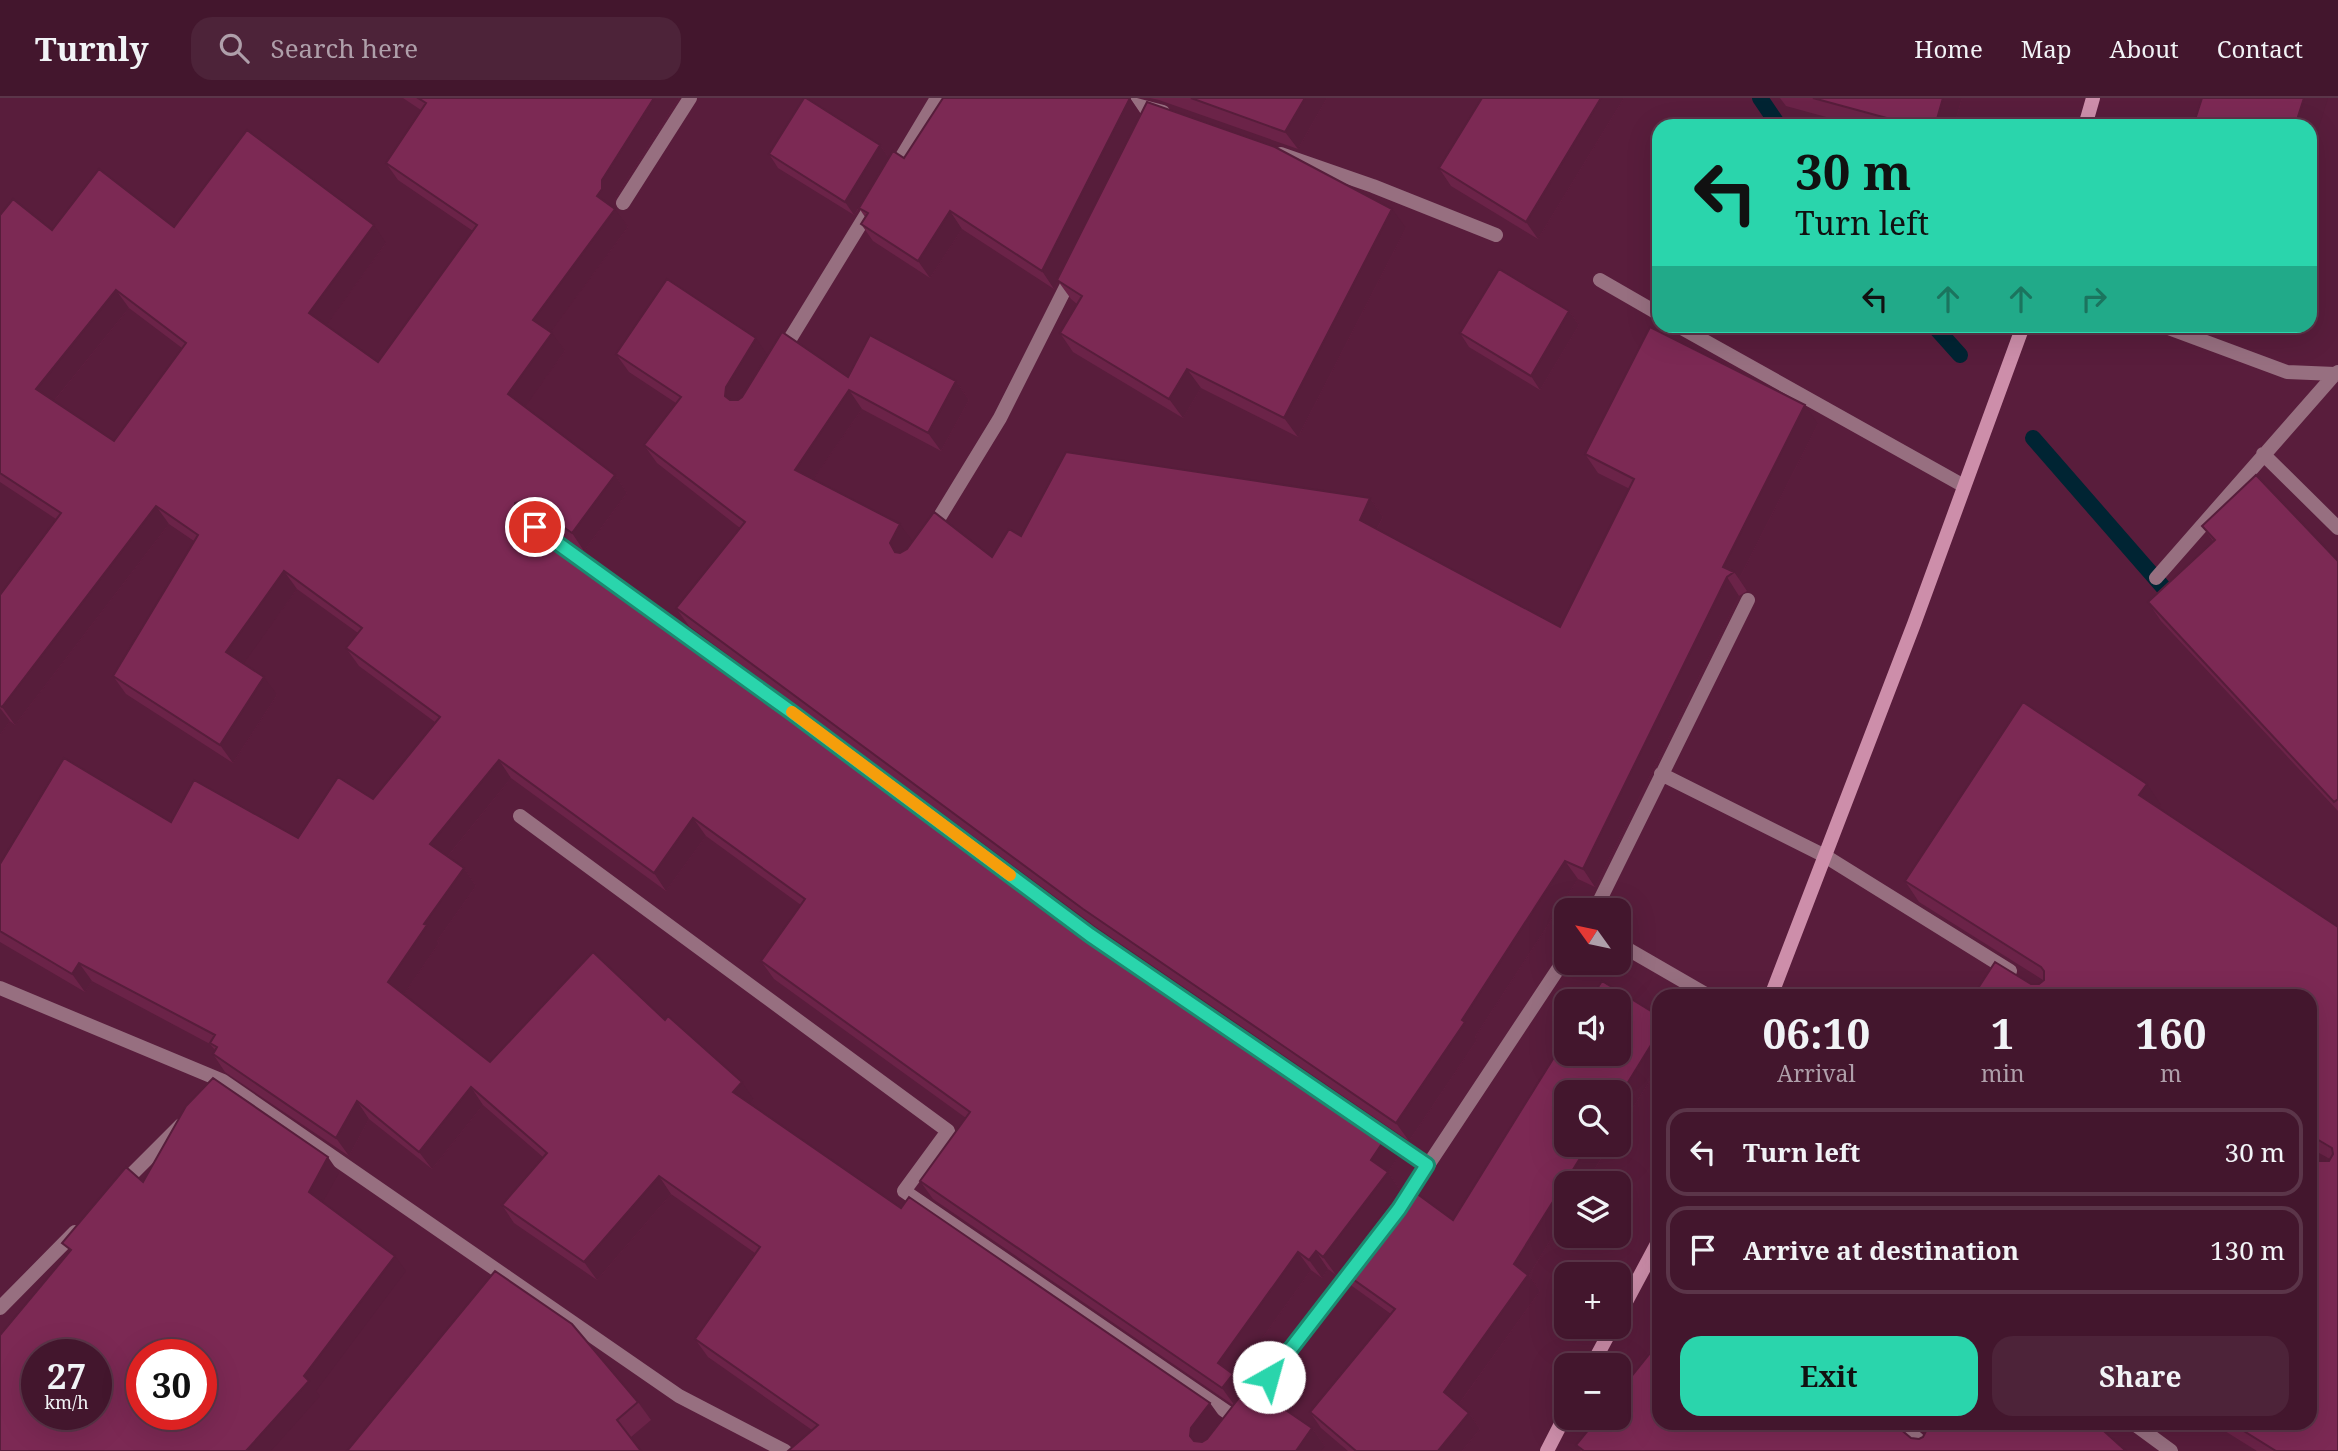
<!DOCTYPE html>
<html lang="en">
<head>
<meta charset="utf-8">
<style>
	:root { --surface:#43162d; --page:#4d2339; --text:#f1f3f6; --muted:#af9faa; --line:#5b3549; --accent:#2ad5ac }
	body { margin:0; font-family:"Noto Serif",serif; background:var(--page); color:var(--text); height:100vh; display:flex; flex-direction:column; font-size:26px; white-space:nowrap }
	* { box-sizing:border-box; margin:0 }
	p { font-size:23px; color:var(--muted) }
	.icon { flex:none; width:38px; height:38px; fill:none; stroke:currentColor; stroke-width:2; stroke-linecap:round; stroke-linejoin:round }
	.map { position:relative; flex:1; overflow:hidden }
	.details { position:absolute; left:1652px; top:891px; width:665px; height:441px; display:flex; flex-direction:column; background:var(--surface); border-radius:21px; box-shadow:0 7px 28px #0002,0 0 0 2px var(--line) }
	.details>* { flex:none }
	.hud { position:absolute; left:1652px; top:21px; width:665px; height:214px; border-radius:21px; box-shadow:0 7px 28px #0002,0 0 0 2px var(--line); background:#2ad5ac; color:#111; overflow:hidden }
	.needle { width:46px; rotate:303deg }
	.fabs { position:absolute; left:1554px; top:800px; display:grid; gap:14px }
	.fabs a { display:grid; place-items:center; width:77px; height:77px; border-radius:14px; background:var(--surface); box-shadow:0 7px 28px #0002,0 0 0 2px var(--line); font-size:35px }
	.speed { position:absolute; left:21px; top:1241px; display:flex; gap:14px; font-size:35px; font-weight:700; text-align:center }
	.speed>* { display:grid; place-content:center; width:91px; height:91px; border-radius:50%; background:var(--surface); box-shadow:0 7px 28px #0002,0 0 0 2px var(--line); line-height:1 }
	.speed small { font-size:18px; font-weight:400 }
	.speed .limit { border:10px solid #d22; background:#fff; color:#111 }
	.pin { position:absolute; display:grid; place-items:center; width:60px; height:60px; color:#fff; margin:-30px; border:4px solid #fff; border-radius:50%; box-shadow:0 2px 7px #0007 }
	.me { position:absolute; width:77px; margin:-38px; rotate:38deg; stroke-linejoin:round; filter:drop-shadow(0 0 5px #0008) }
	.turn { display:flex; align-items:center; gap:24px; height:147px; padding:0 28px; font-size:32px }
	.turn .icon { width:91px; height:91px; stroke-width:2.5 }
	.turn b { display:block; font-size:49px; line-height:60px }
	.lanes { display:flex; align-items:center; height:66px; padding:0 28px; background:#0003; justify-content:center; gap:35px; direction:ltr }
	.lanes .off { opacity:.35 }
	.eta { display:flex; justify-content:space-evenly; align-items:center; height:119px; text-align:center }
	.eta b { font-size:42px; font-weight:700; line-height:49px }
	.action { display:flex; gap:14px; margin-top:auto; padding:14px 28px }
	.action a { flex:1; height:80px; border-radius:21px; background:var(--accent); color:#111; font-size:28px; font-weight:700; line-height:80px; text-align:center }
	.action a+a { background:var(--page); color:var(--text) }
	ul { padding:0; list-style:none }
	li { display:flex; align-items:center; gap:21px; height:88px; margin:0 14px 10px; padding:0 14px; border:4px solid var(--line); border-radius:21px }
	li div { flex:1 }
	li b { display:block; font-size:26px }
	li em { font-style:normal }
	header { display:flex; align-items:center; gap:42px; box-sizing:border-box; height:98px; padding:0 35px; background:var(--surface); border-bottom:2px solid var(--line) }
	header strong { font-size:33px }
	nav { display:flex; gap:38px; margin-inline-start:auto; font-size:24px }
	.search { width:490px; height:63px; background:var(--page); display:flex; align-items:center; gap:18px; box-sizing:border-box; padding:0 24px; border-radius:21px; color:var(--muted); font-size:26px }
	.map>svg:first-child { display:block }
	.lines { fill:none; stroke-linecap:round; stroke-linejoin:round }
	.stream { stroke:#002433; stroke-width:16 }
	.street { stroke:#976f80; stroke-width:14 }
	.secondary { stroke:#cd8eaa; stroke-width:14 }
	.wall { fill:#6b2348; fill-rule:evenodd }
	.shaded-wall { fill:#571d3b }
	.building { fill:#7c2954; stroke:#571d3b; stroke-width:2; fill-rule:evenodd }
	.route-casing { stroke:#1b8a70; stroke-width:18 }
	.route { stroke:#2ad5ac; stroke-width:12 }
	.slow { stroke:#f59e0b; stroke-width:12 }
</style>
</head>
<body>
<header>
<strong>Turnly</strong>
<div class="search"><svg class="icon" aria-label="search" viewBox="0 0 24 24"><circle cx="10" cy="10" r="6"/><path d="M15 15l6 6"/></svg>Search here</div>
<nav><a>Home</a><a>Map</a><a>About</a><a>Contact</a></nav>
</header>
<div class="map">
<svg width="2338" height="1353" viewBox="0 0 2338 1353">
	<rect width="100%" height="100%" fill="#591d3c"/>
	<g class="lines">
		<!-- stream -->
		<path class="stream" d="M1760 0 1779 28
			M1934 228 1960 257
			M2033 340 2177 505"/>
		<!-- street -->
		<path class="street" d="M1109 0 1163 14
			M1281 56 1373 88 1496 137
			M892 75 937 0
			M623 105 690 0
			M1600 182 1659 216
			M1678 228 1964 388
			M2163 228 2287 274 2335 276 2338 274
			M782 254 874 104
			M2263 356 2338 430
			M535 429 790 613 1090 837 1427 1067
			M931 433 1000 320 1073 175
			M2156 480 2335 276
			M1661 676 1825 758 2010 873
			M520 718 948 1033 904 1093 1237 1321
			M1595 812 1748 502
			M1619 846 1709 898
			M0 890 223 983
			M210 997 223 983 679 1298 785 1353
			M121 1087 181 1027
			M1401 1108 1566 859
			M0 1210 75 1134
			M1247 1307 1357 1165
			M1899 1325 1931 1353
			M2133 1325 2171 1353"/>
		<!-- secondary -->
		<path class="secondary" d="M2085 28 2093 0
			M1771 898 1914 526 2023 228
			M1619 1217 1659 1142
			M1592 1267 1613 1228
			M1547 1353 1566 1316"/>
	</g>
	<!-- wall -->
	<path class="wall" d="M403 0H679L615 100 613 110 628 129 550 234 565 253 524 309 615 377 627 395 584 453 537 420 528 423 527 425 1072 827 1398 1059 1388 1074 1400 1092 1336 1177 1328 1171 1322 1180 1311 1172 1235 1278 1245 1292 1312 1330 1325 1348 812 1332 708 1259 695 1241 755 1155 671 1096 597 1182 514 1125 502 1107 543 1059 483 1007 432 1071 369 1021 349 1058 225 974 213 956 215 952 210 946 92 883 85 894 0 844V766L171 724 298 740 373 701 435 624 359 568 346 550 358 535 297 491 243 565 277 597 233 665 126 596 113 578 194 443 169 426 15 627 10 623 0 637V497L56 421 0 384V117L52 132 174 129 386 145 326 227 378 264 473 133 398 82 386 65 421 12ZM129 210 182 250 114 343 54 303ZM511 680 666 793 706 738 801 807 761 863 774 881 966 1020 920 1083 933 1101 1233 1307 1222 1322 901 1110 750 1006 754 1002 665 922 490 964 404 896 439 845 437 843 476 788 464 770 448 758Z
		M1130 0 1141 16 1406 130 1298 339 1201 290 1183 320 1073 254 1060 235 1077 206 1071 201 1058 183 1054 191 962 131 930 180 873 143 861 126 865 119 859 110 854 117 778 70 769 56 880 47 889 60H904Z
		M1150 0H1327L1298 51 1159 2Z
		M1482 0H1624L1538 141 1451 88 1439 70Z
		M1780 0H1962L1954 28H1859L1786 8Z
		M1569 213 1579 227 1540 292 1469 249 1460 235Z
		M616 256 768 257 848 279 956 283 969 302 941 353 862 311 813 381 912 444 992 459 1021 438 1370 400 1383 419 1377 431 1560 529 1630 391 1598 375 1585 356 1818 326 1739 481 1747 493 1739 498 1595 789 1578 781 1475 939 1477 942 1409 1043 1096 829 689 528 676 510 740 430 657 365 644 347 676 305 629 274Z
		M2202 428 2338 463V713L2161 523 2148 504 2213 443Z
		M2161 707 2159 710 2338 829V1353H2257L2212 1325H2310L2318 1063H2329L2330 1061 2310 1050V898L2031 886H2039L2043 882 1919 804 1905 783Z
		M1659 918V968L1586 1085H1566V1117L1529 1177 1540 1193 1459 1306 1469 1315 1480 1331 1462 1353H1348L1321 1330 1310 1314 1391 1216 1352 1188 1340 1172 1453 1122Z
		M638 1304 651 1322 631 1339 347 1353Z
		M1912 1325H2095L2126 1353H1581L1576 1347 1911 1340 1919 1341 1923 1339 1925 1335Z"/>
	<!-- shaded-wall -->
	<path class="shaded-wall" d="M654 0H679L615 100 614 109 610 116 597 98 602 82Z
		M1130 0 1142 18 1054 191 1042 173Z
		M1305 0H1327L1298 51 1285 34Z
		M1601 0H1624L1538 141 1526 124Z
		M1943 0H1962L1954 28H1935Z
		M2304 0H2328L2310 58V28H2295Z
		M880 47 889 60 854 117 845 104Z
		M615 111 628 129 546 240 533 222Z
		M1392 111 1406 130 1298 339 1284 320Z
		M950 113 962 131 930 180 918 163Z
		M374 127 386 145 322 233 309 215Z
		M116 192 129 210 49 309 36 291Z
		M1569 213 1579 227 1540 292 1531 278Z
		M552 235 565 253 521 314 508 296Z
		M756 240 768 258 738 316 725 298 726 289Z
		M1187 271 1201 290 1183 320 1169 301Z
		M956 283 969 302 941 353 928 335Z
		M849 292 862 311 807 390 795 372Z
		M1805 307 1818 326 1739 481 1734 474 1723 469Z
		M615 377 627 395 584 453 572 435Z
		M1370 400 1383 419 1372 440 1360 422Z
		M515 405 528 423 527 434 514 416Z
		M156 408 169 426 15 627 2 609Z
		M900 426 913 444 908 472 890 445Z
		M284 473 297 491 239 572 226 554Z
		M1727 479 1739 498 1595 789 1583 771Z
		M264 579 277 597 233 665 220 647Z
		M0 610 10 623 0 637Z
		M499 662 511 680 443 764 430 746Z
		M2147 686 2161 707 2154 718 2139 697Z
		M693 720 706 738 666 793 654 775Z
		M1565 763 1578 781 1475 939 1477 942 1409 1043 1396 1025Z
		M464 770 476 788 437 843 439 845 400 902 388 884 424 826Z
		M79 865 92 883 85 894 72 876Z
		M1659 934V968L1619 1032V999Z
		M742 984 754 1002 745 1012 733 994Z
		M471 989 483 1007 432 1071 419 1054Z
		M357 1003 369 1021 349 1058 336 1040Z
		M1385 1041 1398 1059 1388 1074 1400 1092 1336 1177 1323 1159 1371 1062Z
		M1589 1046H1610L1586 1085H1566V1117L1529 1177 1540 1193 1456 1310 1444 1294 1514 1166Z
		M328 1059 339 1075 320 1109 309 1094Z
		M659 1078 671 1096 597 1182 584 1164Z
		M1316 1153 1328 1171 1322 1180 1309 1162Z
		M1298 1154 1311 1172 1235 1278 1246 1294 1235 1308 1222 1290 1218 1265Z
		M395 1158 406 1173 316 1293 320 1298 271 1353H246Z
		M1210 1305 1223 1323 1203 1353 1190 1338 1191 1330Z
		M1469 1315 1480 1331 1462 1353H1438Z
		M1312 1330 1325 1348 1321 1353H1296Z"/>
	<!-- building -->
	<path class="building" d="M418 0H654L602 82V91L597 98 615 111 533 222 552 235 508 296 615 377 572 435 524 402 515 405 514 416 772 603 1072 827 1385 1041 1371 1062 1388 1074 1323 1159 1316 1153 1309 1162 1298 1154 1218 1265 1233 1276 1222 1290 920 1083 970 1014 761 863 805 801 693 720 654 775 499 662 430 746 464 770 424 826 427 827 388 884 490 964 593 854 665 922 668 918 742 984 733 994 901 1110 909 1099 1210 1305 1191 1330 1190 1338 1194 1343 1202 1344 1207 1341 1249 1287 1312 1330 1296 1353H788L818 1327 695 1241 760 1149 659 1078 584 1164 502 1107 547 1055 471 989 419 1054 357 1003 336 1040 213 956 217 949 210 945 215 937 79 865 72 876 0 833V766L64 660 171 724 194 682 298 740 338 679 373 701 440 619 346 550 362 530 284 473 226 554 264 579 220 647 113 578 198 437 156 408 2 609 0 608V497L61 415 0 375V117L13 101 52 132 99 71 174 129 247 32 374 127 309 215 378 264 477 127 386 65 426 5ZM116 192 186 245 114 343 36 291Z
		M804 0H806L880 47 845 104 769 56Z
		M943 0H1130L1042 173 950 113 918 163 861 126 868 115 859 110 893 53 904 60Z
		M1191 0H1305L1285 34Z
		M1482 0H1601L1526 124 1439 70Z
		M1813 0H1943L1935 28H1916Z
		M2202 0H2304L2295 28H2193Z
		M1147 4 1275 49 1392 111 1284 320 1187 271 1169 301 1060 235 1082 198 1057 182Z
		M1499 171 1569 213 1531 278 1460 235Z
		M667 181 756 240 726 289 725 298 730 302H738L742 299 782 234 848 279 870 237 956 283 928 335 849 292 795 372 900 426 890 445 895 454 900 455 907 451 934 414 992 459 1009 431 1021 438 1066 354 1370 400 1360 422 1560 529 1634 381 1585 356 1650 229 1805 307 1723 469 1734 474 1727 479 1583 771 1565 763 1462 922 1465 924 1396 1025 1083 811 676 510 745 424 644 347 681 299 616 256Z
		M2256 377 2338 463V701L2334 704 2148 504 2215 442 2202 428Z
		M2023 604 2147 686 2139 697 2338 829V1353H2276L2231 1325H2310V1058L2318 1063H2329L2333 1056 2332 1050 2310 1037V898H1973L1995 864 2031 886H2039L2044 882V873L2041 869 1905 783Z
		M1602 883 1659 918V934L1619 999V994H1566V1046H1589L1514 1166 1528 1177 1444 1294 1469 1315 1438 1353H1356L1310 1314 1395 1211 1340 1172 1405 1087 1453 1122 1566 940V956H1619V903H1589Z
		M213 980 328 1059 309 1094 395 1158 304 1278 309 1283 246 1353H0V1237L71 1152 62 1145 126 1069 143 1084 186 1008ZM37 1256H96V1316H37ZM142 1256H201V1316H142Z
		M495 1173 572 1226 638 1304 617 1322 641 1353H347Z
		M1659 1244V1325H1893L1911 1340 1919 1341 1923 1339 1926 1333 1922 1325H2095L2126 1353H1584L1576 1347 1598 1320H1619V1294Z"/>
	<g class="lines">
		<defs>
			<path id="route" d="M535 429 790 613 1090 837 1427 1067 1399 1111 1269 1279"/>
		</defs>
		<!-- route casing -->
		<use href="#route" class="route-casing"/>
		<!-- route -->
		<use href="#route" class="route"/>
		<!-- slow -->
		<path class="slow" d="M792 614 1010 777"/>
	</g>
</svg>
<div class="fabs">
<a><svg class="needle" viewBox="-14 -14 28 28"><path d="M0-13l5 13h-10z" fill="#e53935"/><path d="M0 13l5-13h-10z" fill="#af9faa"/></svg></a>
<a><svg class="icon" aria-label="sound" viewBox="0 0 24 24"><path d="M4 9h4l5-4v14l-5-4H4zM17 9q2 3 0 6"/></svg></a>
<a><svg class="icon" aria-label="search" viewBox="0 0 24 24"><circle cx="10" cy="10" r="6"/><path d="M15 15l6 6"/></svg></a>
<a><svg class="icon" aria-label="layers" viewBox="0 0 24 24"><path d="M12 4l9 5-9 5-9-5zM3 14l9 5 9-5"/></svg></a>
<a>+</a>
<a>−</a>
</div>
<div class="speed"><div>27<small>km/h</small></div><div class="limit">30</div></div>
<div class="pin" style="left:535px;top:429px;background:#d93025"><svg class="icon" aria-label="arrive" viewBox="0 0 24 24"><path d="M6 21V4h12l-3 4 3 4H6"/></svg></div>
<svg class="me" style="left:1269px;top:1279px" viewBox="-20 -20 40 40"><circle r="19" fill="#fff"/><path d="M0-13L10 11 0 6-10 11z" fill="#2ad5ac"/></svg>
<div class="hud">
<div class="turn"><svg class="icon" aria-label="left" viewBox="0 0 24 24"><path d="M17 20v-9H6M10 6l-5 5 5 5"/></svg><div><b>30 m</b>Turn left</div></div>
<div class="lanes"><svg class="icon" aria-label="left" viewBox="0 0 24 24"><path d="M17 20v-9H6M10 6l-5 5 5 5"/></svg><svg class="icon off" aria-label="ahead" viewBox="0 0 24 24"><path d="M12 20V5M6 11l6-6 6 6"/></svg><svg class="icon off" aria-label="ahead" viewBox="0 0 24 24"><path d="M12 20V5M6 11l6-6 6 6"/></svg><svg class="icon off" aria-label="right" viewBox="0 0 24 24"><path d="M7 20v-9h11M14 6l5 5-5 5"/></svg></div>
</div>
<section class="details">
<div class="eta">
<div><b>06:10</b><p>Arrival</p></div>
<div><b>1</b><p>min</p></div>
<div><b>160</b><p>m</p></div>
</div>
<ul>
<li><svg class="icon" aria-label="left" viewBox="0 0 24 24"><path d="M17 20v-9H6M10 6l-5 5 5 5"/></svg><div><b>Turn left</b></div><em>30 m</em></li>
<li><svg class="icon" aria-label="arrive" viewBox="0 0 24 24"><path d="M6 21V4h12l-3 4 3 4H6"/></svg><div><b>Arrive at destination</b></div><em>130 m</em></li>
</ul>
<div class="action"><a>Exit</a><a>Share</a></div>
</section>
</div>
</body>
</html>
